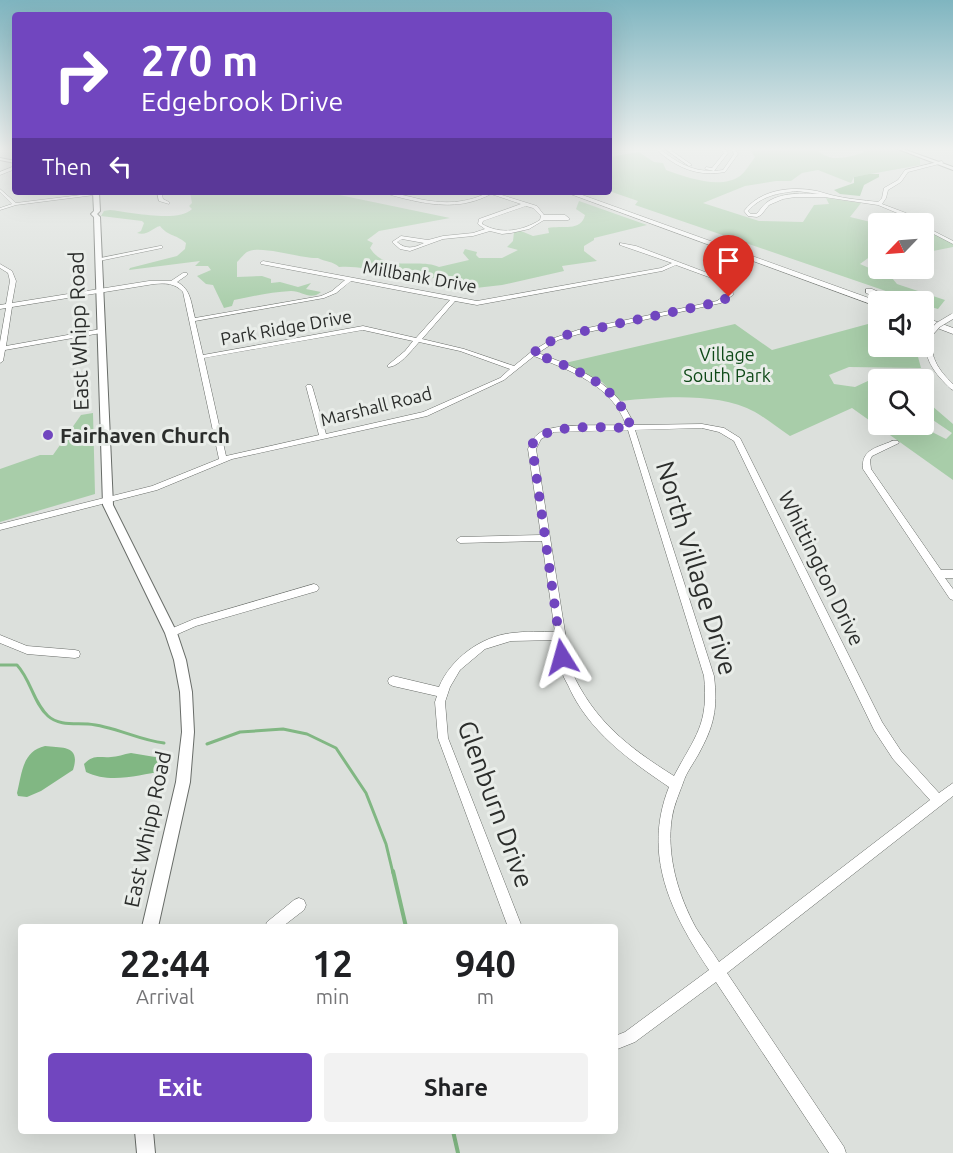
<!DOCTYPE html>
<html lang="en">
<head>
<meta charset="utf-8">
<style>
	:root { --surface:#fff; --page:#f2f2f2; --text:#202124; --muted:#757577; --accent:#7146bf }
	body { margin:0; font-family:Ubuntu,sans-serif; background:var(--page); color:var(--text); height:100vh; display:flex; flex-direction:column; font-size:22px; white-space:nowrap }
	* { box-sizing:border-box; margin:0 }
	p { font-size:20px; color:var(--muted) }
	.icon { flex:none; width:33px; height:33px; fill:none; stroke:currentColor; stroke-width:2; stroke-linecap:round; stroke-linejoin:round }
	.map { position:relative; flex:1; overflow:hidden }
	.details { position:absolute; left:18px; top:924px; width:600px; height:210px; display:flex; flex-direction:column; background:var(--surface); border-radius:6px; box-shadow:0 6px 24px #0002 }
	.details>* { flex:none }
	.banner { position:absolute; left:12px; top:12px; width:600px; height:183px; border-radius:6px; box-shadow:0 6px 24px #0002; background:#7146bf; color:#fff; overflow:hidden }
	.needle { width:39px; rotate:245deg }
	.controls { position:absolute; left:868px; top:213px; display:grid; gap:12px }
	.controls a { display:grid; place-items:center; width:66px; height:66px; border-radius:6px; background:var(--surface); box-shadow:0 6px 24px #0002; font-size:30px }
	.pin { position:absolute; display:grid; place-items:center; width:51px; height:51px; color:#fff; margin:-62px -26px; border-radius:50% 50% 50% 0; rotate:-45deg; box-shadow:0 0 6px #0007 }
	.pin .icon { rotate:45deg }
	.me { position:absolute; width:66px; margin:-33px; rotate:352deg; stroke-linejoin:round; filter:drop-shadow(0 0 4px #0008) }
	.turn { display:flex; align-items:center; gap:21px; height:126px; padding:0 30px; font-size:27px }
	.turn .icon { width:78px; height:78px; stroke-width:2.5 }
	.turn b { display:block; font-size:42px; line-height:51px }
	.then { display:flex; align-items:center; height:57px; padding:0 30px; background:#0003; gap:12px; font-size:22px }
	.eta { display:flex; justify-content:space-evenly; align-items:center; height:102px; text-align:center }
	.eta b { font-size:36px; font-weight:600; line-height:42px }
	.button { display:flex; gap:12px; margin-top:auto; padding:12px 30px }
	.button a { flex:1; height:69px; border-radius:6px; background:var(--accent); color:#fff; font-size:24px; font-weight:600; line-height:69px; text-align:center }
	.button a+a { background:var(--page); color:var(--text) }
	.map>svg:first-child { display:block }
	.green { fill:#a8cda9 }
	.water { fill:#81b783 }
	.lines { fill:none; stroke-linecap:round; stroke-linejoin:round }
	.stream-far1 { stroke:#81b783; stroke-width:3 }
	.stream { stroke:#81b783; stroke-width:4 }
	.minor-casing { stroke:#686c68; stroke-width:1 }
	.major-casing { stroke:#686c68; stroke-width:2 }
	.highway-casing { stroke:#686c68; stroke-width:1 }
	.minor { fill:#fff; fill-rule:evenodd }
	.major { fill:#fff; fill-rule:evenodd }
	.highway { fill:#fff; fill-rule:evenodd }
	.minor-bridge-casing { stroke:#686c68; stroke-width:6; stroke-linecap:butt }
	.minor-bridge { stroke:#fff; stroke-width:5 }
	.route { stroke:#7146bf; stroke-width:10; stroke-dasharray:0 18 }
	.poi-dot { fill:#7146bf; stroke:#e9ede9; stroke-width:2 }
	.labels { text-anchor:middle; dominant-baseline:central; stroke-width:6; stroke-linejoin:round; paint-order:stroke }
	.far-street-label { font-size:18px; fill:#2c2e2c; stroke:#e9ede9 }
	.far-park-label { font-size:18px; fill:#0f4918; stroke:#e9ede9 }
	.street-label { font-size:21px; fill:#2c2e2c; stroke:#e9ede9 }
	.poi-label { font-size:21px; font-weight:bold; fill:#2c2e2c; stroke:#e9ede9; text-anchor:start }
	.near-street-label { font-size:26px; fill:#2c2e2c; stroke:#e9ede9 }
</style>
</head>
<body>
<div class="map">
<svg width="953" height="1153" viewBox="0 0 953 1153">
	<rect width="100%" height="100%" fill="#dce0dc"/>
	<!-- green -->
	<path class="green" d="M749 149C772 149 796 153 818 151 832 163 847 157 863 153L865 149H897L920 158V165L854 177 851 183 818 170 802 173 791 181H776L745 186 703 203 759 221 803 222 814 205 829 204 826 198 861 203 850 217 879 224V250L860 264 892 278 897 284 945 300 938 309 924 305V302L915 301 635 205 638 201 609 191V157L639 152 654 162 663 163 666 170C686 177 720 190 740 176 746 171 750 164 755 157Z
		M190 192H325L450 218 379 231 367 240 373 243 370 248C386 274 418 257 439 267L469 260 463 253 465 249 477 252 476 255 479 258H502L518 250 507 247 513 241 514 232 521 231 533 236 549 233 548 228C562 225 581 232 585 215L576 209 579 201 647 225 594 238V240L584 246V251L597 261 562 266 564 271 502 285 449 291 442 288 454 283 445 276C411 285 373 264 339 267 333 261 325 262 318 258 301 259 260 244 247 252 244 254 240 259 237 262V277L262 276 271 279V283L280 282 298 287 311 283 306 289 321 292C310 301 303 291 291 291 272 292 254 296 234 300L232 306 224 308 213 285 206 284 197 276 211 270 208 266H195L200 261 129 270 130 268 177 256 185 249 186 243C174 233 169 237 160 226 152 228 148 236 137 233L141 231 144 223 142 221 101 216 104 211 110 210C129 212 179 223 192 209L189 206 192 203Z
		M924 228 953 244V247L933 251 924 258Z
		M879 321V346L919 347 917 353 921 368 849 367 829 375 834 384 855 387 870 380 879 384V424L918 425 946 439 952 433 924 414V399L953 424V480L852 408 790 436C778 428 767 419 755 412 718 392 662 397 621 401L602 382 565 363 735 324 772 350Z
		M93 413 95 494 0 522V469L40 455H53L81 415Z"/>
	<!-- water -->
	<path class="water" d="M869 174H879V177L864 185 860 196 840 194 834 190 854 183V177Z
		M45 746C63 748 81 745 73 770L41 791 27 797 18 796 17 793C22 774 22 751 45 746Z
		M131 753 161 758 168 768 163 771C139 775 110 784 86 772L84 764C94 754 99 758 111 757 117 757 124 754 131 753Z"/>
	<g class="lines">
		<!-- stream-far1 -->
		<path class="stream-far1" d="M0 665H17C31 680 33 702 48 716 59 726 75 723 88 724 114 726 138 740 164 743
			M207 744 240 732 283 729 307 734 336 748 366 793 386 844 393 873"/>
		<!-- stream -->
		<path class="stream" d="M393 871 406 927
			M453 1131 458 1153"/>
		<defs>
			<path id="minor" d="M656 149H660C679 165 698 174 723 170L734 154 731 149H735L738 154 725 172C698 177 676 168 656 149Z
				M665 149H669L692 165 689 166Z
				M721 149H725L728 153 714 171 705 169 706 167 712 168 724 153Z
				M942 161 943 163 908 172 901 182 888 190 886 198 882 204 906 213 921 224H915L902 215 878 205 824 197H795L783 199 769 205 761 215 757 217 748 216 744 211C761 189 791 186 817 191 822 192 826 194 831 195 846 199 863 200 878 202L882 198 884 188 898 180 905 170ZM797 191 820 194C804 193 780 192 766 203 762 206 760 211 756 214H751L748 211C761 196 778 193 797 191Z
				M15 166V169L0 175V172Z
				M0 189 16 203 105 192H118L16 205 0 210V208L12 204 0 192Z
				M157 192H161L163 199 169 202V204L159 201Z
				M383 192C393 192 402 195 411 197 438 204 462 205 487 193L486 192H492L537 206 544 215H565L570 219 568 220H544L529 229 511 233 502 234 490 231 473 236 443 239 410 251 400 249 392 242 401 236 428 240 443 236 473 233 485 229 478 224 479 219 521 204 491 194C463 209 436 206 406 199 398 197 390 195 383 192ZM526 206 533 208 541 216 540 220C522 231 501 235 482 224L483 221ZM402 239 424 243C414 248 406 250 397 242Z
				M924 226 953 241V244L924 229Z
				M620 243 636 246 721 278 732 287 733 295 721 303 579 334 558 340 538 353C577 368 618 383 634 425L702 424 724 428 740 438 882 722 901 751 939 793 953 783V796L727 973 844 1147 846 1153H829L716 982 635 1042 615 1050V1036L625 1032 709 970C671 913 642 855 669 787 629 760 588 731 568 685 565 680 562 674 561 668 559 659 558 649 557 640L511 641 485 649 460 670 450 687 445 702 448 738 522 927H508L438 738 435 702 437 696 393 686 389 684 388 681 389 678 393 676 439 687C451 658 482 636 512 633 526 631 541 632 555 632L542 541 460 543 456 540 460 537 541 535 528 449C531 441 535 435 543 431 559 423 606 426 626 425 612 385 571 371 534 356L504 380 427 416 232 459 157 490 0 530V524L152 486 219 459 183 292C175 283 165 283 154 284L12 307 6 346 101 329 104 331 101 333 5 350 3 361 0 363V342L6 308 0 309V305L6 304 10 281 8 273 0 268V264L12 271 16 281 12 303 149 281H171L183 273H187V275L177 282C191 289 191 303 195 318L321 296 332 291 345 280 261 264 260 263 263 261 477 301 661 268 672 263 620 245ZM676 265 717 280 727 288V294L717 301 578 330 554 338 531 352 514 366 464 349 422 339 455 301 477 305 662 271ZM351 281 450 300 416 338 363 326 203 355 195 321 324 298 336 293ZM363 330 413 341 405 351 388 365V367C399 367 411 351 419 342L460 351 510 369 500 378 423 412 326 434 312 386 311 385H307L306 386 319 435 226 456 204 358ZM702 428 719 432 734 441 874 730 893 759 930 800 719 962C712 951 703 939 696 928 678 895 666 855 672 817 674 805 679 794 683 783 686 773 693 764 698 755 714 726 718 709 714 676L635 430ZM628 430 704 676C709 725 695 736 674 776 628 747 594 721 571 670L536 449 541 439 554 432Z
				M160 246H162V248L99 261 96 259Z
				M930 332 933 334C928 355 938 370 953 384V390L951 389C935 374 921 357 927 334Z
				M892 441H898L899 443 872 456 870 460 871 469 941 570H953V578H945L953 589V600L950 599 863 469C861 449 877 448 892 441Z
				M314 584 317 585 319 588 317 591 196 626 171 637 168 636 166 633 168 630 194 619Z
				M0 635 27 646 75 650 79 651 80 654 79 657 75 658 27 654 0 643Z
				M299 898 304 900 306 905 304 910 282 927H265L267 922 294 900Z"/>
			<path id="major" d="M898 149H903L953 167V170Z
				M0 158 15 161V163L0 160Z
				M93 192H99L100 211 97 214 100 217 113 505 177 633 186 660 192 692 194 732 190 782 158 927H142L176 782 182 732 180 692 174 660 165 633 103 505 94 217 91 214 94 211Z
				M135 1131H153L155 1153H137Z"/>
			<path id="highway" d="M565 192H574L880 302 879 307Z
				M866 289H872L902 302H889L866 293Z
				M924 317 953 328V334L924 323Z"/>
		</defs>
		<!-- minor casing -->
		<use href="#minor" class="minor-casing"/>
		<!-- major casing -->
		<use href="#major" class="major-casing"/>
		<!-- highway casing -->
		<use href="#highway" class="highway-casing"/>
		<!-- minor -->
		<use href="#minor" class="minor"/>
		<!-- major -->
		<use href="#major" class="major"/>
		<!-- highway -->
		<use href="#highway" class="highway"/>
		<defs>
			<path id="minor-bridge" d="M930 334 938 325 953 316"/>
		</defs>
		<!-- minor-bridge casing -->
		<use href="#minor-bridge" class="minor-bridge-casing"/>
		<!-- minor-bridge -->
		<use href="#minor-bridge" class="minor-bridge"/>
	</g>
	<!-- sky -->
	<linearGradient id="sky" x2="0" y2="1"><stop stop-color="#7fb5c0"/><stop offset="0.48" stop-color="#eff1ef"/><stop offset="1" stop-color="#eff1ef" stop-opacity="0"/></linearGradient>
	<rect width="953" height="310" fill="url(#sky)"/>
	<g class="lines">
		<!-- route -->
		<path class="route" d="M562 657 532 445C544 421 606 428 631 428 617 382 574 369 533 353L549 342 566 335 719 302 729 297"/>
	</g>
	<!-- markers -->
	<circle class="poi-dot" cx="48" cy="435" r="6"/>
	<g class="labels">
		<!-- far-street labels -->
		<g class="far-street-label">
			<text transform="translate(420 276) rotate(10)">Millbank Drive</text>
			<text transform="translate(286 327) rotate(-10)">Park Ridge Drive</text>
			<text transform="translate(376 406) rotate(-14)">Marshall Road</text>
		</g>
		<!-- far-park labels -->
		<g class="far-park-label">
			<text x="727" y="354">Village<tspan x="727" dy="21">South Park</tspan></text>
		</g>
		<!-- street labels -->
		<g class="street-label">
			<text transform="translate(78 331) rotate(-92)">East Whipp Road</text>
			<text transform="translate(822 568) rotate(64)">Whittington Drive</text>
			<text transform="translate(147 829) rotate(-78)">East Whipp Road</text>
		</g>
		<!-- poi labels -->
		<g class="poi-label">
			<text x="60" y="435">Fairhaven Church</text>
		</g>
		<!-- near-street labels -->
		<g class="near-street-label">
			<text transform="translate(697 568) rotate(73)">North Village Drive</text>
			<text transform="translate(496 804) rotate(70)">Glenburn Drive</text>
		</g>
	</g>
</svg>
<div class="controls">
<a><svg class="needle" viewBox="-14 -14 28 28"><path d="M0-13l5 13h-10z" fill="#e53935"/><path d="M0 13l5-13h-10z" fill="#757577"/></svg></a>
<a><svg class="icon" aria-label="sound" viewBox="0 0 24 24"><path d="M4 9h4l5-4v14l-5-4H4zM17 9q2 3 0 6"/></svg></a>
<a><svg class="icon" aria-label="search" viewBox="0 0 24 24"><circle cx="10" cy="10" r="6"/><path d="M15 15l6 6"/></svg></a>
</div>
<div class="pin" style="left:729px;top:297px;background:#d93025"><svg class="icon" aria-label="arrive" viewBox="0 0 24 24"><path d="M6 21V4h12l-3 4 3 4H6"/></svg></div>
<svg class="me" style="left:562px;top:657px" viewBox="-20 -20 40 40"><path d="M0-17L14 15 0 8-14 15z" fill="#7146bf" stroke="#fff" stroke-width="4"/></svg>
<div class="banner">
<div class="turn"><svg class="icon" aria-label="right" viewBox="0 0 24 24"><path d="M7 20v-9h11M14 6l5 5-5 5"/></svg><div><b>270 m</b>Edgebrook Drive</div></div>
<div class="then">Then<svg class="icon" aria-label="left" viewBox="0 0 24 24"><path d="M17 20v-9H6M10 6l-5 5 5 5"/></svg></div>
</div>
<section class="details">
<div class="eta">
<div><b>22:44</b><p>Arrival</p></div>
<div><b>12</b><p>min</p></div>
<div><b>940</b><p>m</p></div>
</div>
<div class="button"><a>Exit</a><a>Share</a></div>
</section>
</div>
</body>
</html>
